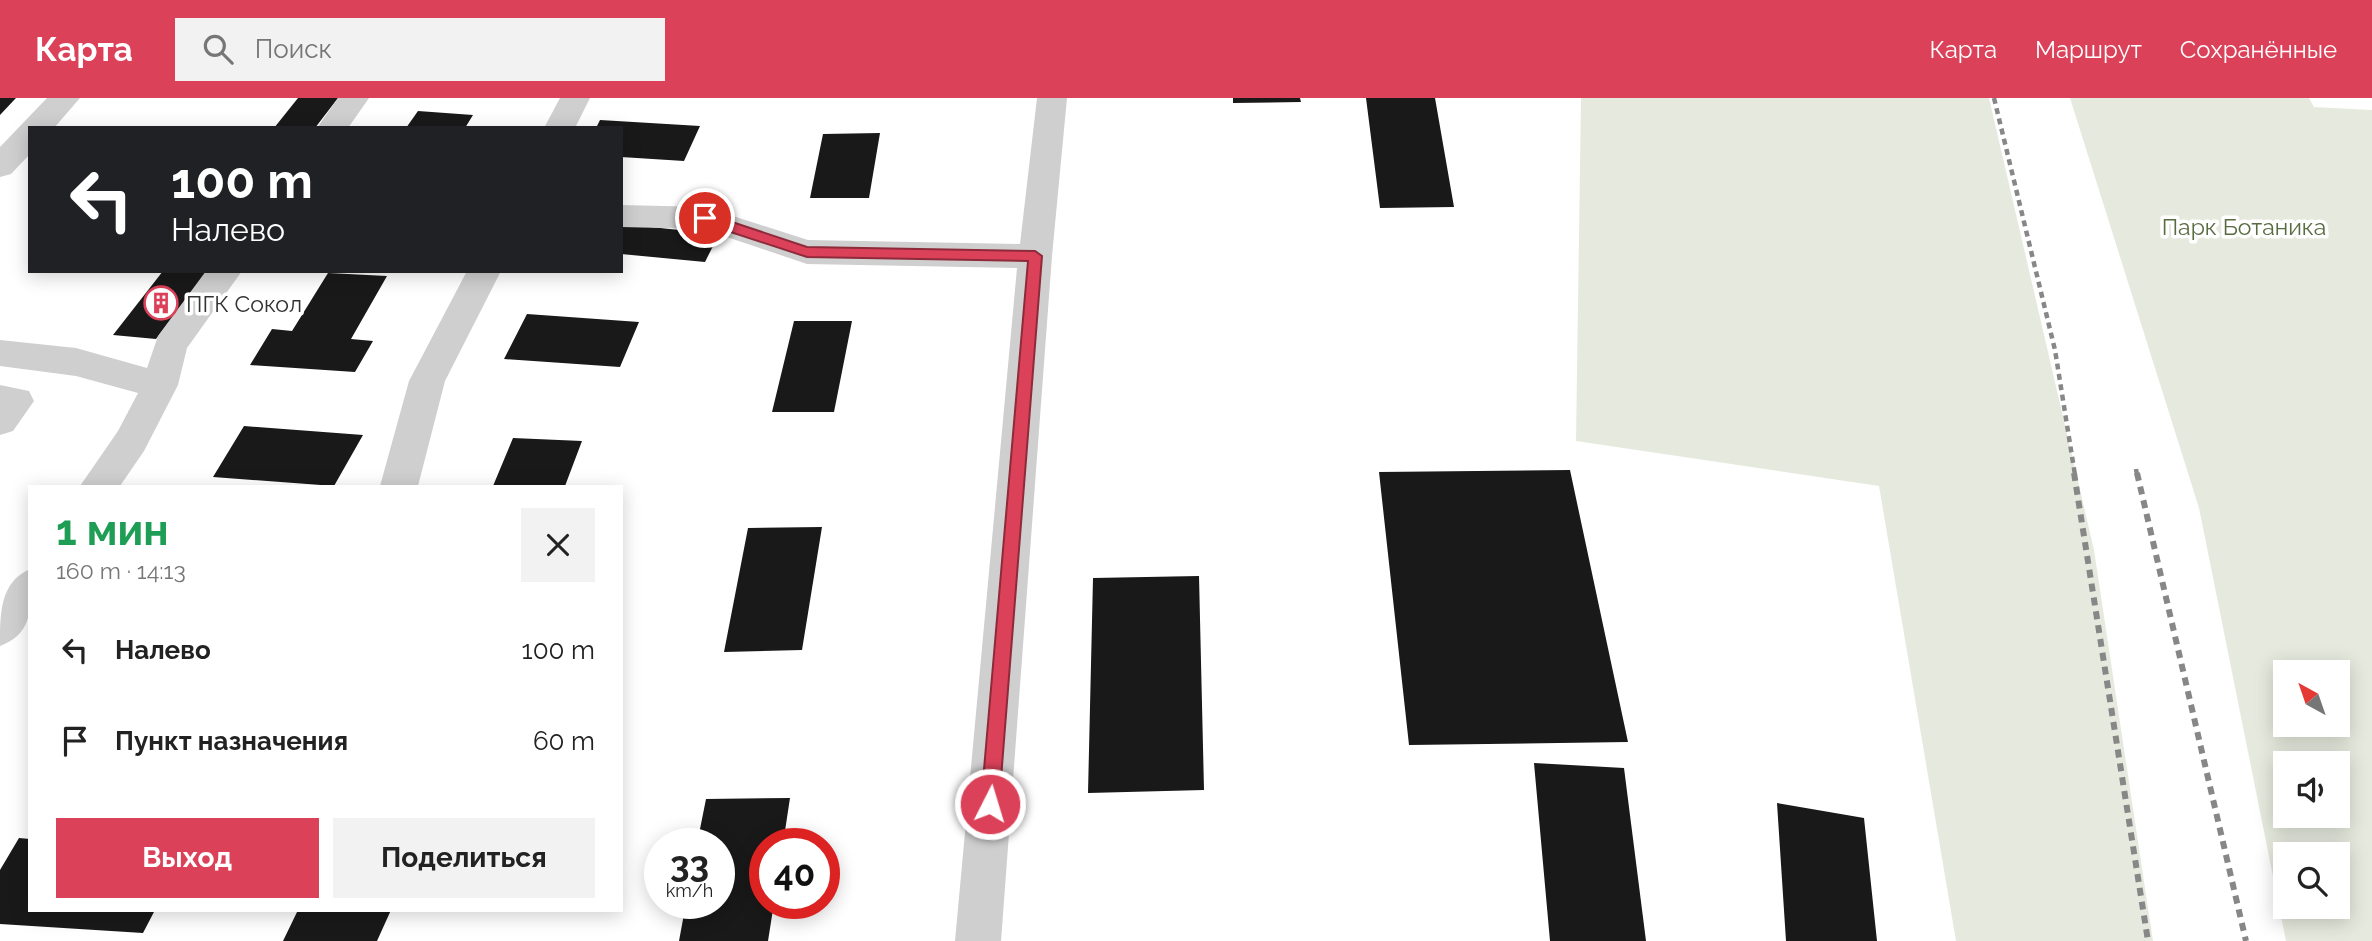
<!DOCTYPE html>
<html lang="ru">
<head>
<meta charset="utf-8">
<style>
	:root { --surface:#fff; --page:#f2f2f2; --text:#222; --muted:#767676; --accent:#db4159 }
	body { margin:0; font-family:Raleway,sans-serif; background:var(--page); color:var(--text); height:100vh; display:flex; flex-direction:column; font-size:26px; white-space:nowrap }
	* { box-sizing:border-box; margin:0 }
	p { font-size:23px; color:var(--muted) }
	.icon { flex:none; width:38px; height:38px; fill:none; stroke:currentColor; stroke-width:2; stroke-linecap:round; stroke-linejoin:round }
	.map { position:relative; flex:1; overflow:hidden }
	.panel { position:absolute; left:28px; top:387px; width:595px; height:427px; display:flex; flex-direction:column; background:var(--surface); border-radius:0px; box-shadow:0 4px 18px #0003 }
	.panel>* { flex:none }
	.guide { position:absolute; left:28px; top:28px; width:595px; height:147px; border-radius:0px; box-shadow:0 4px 18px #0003; background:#202124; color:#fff; overflow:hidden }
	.needle { width:46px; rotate:320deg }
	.buttons { position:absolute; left:2273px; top:562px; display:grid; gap:14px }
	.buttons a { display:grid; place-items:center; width:77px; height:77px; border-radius:0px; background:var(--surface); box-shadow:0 4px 18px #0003; font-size:35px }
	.speed { position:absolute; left:644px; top:730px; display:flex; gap:14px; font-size:35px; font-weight:700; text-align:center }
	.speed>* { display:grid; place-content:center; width:91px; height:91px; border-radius:50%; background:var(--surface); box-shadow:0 4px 18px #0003; line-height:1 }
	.speed small { font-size:18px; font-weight:400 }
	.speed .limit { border:10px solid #d22; background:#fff; color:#111 }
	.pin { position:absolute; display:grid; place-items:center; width:60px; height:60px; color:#fff; margin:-30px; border:4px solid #fff; border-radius:50%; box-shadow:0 2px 7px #0007 }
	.me { position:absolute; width:77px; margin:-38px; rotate:5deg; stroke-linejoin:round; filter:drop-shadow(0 0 5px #0008) }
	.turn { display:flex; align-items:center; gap:24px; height:147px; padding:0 28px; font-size:32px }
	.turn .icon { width:91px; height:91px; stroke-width:2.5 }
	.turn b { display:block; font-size:49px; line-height:60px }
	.round { display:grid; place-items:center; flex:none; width:74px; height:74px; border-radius:0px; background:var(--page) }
	.headline { display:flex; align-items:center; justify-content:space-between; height:119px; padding:0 28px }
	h1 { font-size:42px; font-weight:700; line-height:52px; color:#1e9e55 }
	.button { display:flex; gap:14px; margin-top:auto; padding:14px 28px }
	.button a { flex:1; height:80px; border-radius:0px; background:var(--accent); color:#fff; font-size:28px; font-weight:700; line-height:80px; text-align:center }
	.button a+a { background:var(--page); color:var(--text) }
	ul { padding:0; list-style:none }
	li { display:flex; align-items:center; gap:21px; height:91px; padding:0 28px }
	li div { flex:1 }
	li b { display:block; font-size:26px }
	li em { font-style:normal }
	header { display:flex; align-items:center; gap:42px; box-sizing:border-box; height:98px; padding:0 35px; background:var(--accent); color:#fff }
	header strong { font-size:33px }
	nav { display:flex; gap:38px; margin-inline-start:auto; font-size:24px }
	.search { width:490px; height:63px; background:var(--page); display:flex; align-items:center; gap:18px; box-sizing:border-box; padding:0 24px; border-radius:0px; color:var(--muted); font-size:26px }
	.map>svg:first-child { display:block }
	.green { fill:#e6eade; fill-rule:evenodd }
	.building { fill:#191919 }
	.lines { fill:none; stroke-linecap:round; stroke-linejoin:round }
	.minor { fill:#cfcfcf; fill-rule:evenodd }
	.rail-far1 { stroke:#878787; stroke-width:4.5; stroke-dasharray:6 4.5; stroke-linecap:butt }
	.rail { stroke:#878787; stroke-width:6; stroke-dasharray:8 6; stroke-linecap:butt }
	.route { fill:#db4159; stroke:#8e2a3a; stroke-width:2 }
	.labels { text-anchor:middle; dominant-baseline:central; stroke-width:7; stroke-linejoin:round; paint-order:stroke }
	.park-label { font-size:23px; fill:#586b41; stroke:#fff }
	.poi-label { font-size:23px; fill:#323232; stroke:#fff; text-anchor:start }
</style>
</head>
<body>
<header>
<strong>Карта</strong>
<div class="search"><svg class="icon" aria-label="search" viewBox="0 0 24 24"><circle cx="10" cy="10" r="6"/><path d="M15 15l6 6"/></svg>Поиск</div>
<nav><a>Карта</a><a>Маршрут</a><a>Сохранённые</a></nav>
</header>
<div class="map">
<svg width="2372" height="843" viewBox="0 0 2372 843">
	<rect width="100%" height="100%" fill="#fff"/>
	<!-- green -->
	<path class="green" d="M1581 0H1989L2094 452 2153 843H1956L1879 388 1576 343Z
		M2070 0H2309L2314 9 2372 12V843H2286L2199 410ZM2286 574H2338V626H2286ZM2286 665H2338V718H2286ZM2286 756H2338V808H2286Z"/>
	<!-- building -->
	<path class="building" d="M0 0H16L0 17Z
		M298 0H338L315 30H274Z
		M1233 0H1300L1301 4 1233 5Z
		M1366 0H1435L1454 109 1380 110Z
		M418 13 473 17 465 30H406Z
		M600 22 700 28 684 63 621 59V30H596Z
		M880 35 869 100H810L823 36Z
		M621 126 719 136 705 164 621 156Z
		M163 173H207L156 241 113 237Z
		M328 175 387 178 351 241 373 243 355 274 250 267 272 231 292 233Z
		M527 216 639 224 620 269 504 261Z
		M794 223H852L834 314H772Z
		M244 328 363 337 334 388 213 379Z
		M513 340 582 343 565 388H493Z
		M1570 372 1628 644 1409 647 1379 374Z
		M822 429 802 552 724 554 748 430Z
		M1199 478 1204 692 1088 695 1093 480Z
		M1534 665 1624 670 1646 843H1550Z
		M790 700 783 746H765V805H774L768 843H679L686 805H719V746H697L706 701Z
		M1777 705 1864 720 1877 843H1786Z
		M19 740 30 741V812H155L143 835 0 826V772Z
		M298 812H391L377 843H283Z"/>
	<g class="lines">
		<!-- minor -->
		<path class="minor" d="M47 0H80L54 30H30V56L11 76 0 79V49Z
			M338 0H369L348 30H317Z
			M560 0H590L575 30H544Z
			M1037 0H1067L1052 158 1001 843H955L1017 170 807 166 703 131 621 129V107L705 109 808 142 1020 146Z
			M206 173H242L187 250 178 287 144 353 120 388H80L118 333 138 295 76 278 0 268V242L76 250 147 270 158 238Z
			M467 173H501L445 283 418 388H380L409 283Z
			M0 287 29 293 34 303 13 333 0 337Z
			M30 471C30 504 37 534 0 548 0 515 0 484 30 471Z"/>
		<!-- rail-far1 -->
		<path class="rail-far1" d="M1994 0 2055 252 2075 377
			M2136 371 2137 377"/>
		<!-- rail -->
		<path class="rail" d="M2074 375 2148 843
			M2137 375 2246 843"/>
	</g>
	<!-- route -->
	<path class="route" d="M705 115 807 149 1035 153 1042 158 999 706 996 712 990 715 983 712 981 706 1028 163 807 159 700 124V117Z"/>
	<!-- icons -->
	<defs>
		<symbol id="building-ring" viewBox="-11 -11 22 22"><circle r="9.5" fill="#fff" stroke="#db4159" stroke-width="1.5"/><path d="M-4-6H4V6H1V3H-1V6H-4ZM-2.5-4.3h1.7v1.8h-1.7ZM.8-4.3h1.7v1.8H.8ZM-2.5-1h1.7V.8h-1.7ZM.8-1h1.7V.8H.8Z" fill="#db4159"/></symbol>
	</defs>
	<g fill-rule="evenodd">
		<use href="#building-ring" x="142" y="186" width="38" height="38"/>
	</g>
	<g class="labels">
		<!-- park labels -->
		<g class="park-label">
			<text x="2244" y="128">Парк Ботаника</text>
		</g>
		<!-- poi labels -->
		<g class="poi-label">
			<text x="186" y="205">ПГК Сокол</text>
		</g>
	</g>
</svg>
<div class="buttons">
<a><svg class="needle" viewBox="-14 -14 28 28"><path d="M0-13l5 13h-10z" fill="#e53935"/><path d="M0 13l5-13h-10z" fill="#767676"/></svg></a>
<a><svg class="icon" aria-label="sound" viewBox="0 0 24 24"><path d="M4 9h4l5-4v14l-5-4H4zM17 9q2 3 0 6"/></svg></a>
<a><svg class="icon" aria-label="search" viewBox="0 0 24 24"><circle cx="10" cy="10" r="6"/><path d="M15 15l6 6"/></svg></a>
</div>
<div class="speed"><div>33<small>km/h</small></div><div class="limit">40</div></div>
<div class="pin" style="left:705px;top:120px;background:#d93025"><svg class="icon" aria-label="arrive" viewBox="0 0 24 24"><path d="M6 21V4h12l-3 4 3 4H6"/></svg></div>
<svg class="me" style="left:990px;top:706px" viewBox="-20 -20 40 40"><circle r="17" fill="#db4159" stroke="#fff" stroke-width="3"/><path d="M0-11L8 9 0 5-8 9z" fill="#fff"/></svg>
<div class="guide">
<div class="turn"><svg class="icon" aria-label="left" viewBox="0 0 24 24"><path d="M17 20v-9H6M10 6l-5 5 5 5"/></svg><div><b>100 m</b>Налево</div></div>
</div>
<section class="panel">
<div class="headline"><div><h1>1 мин</h1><p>160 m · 14:13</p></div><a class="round"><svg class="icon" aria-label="close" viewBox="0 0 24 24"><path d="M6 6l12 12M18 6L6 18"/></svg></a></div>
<ul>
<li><svg class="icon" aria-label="left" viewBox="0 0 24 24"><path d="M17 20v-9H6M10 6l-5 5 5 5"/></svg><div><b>Налево</b></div><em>100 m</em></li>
<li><svg class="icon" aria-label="arrive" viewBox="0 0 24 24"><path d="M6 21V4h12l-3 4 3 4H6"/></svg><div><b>Пункт назначения</b></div><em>60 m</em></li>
</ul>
<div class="button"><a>Выход</a><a>Поделиться</a></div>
</section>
</div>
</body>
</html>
